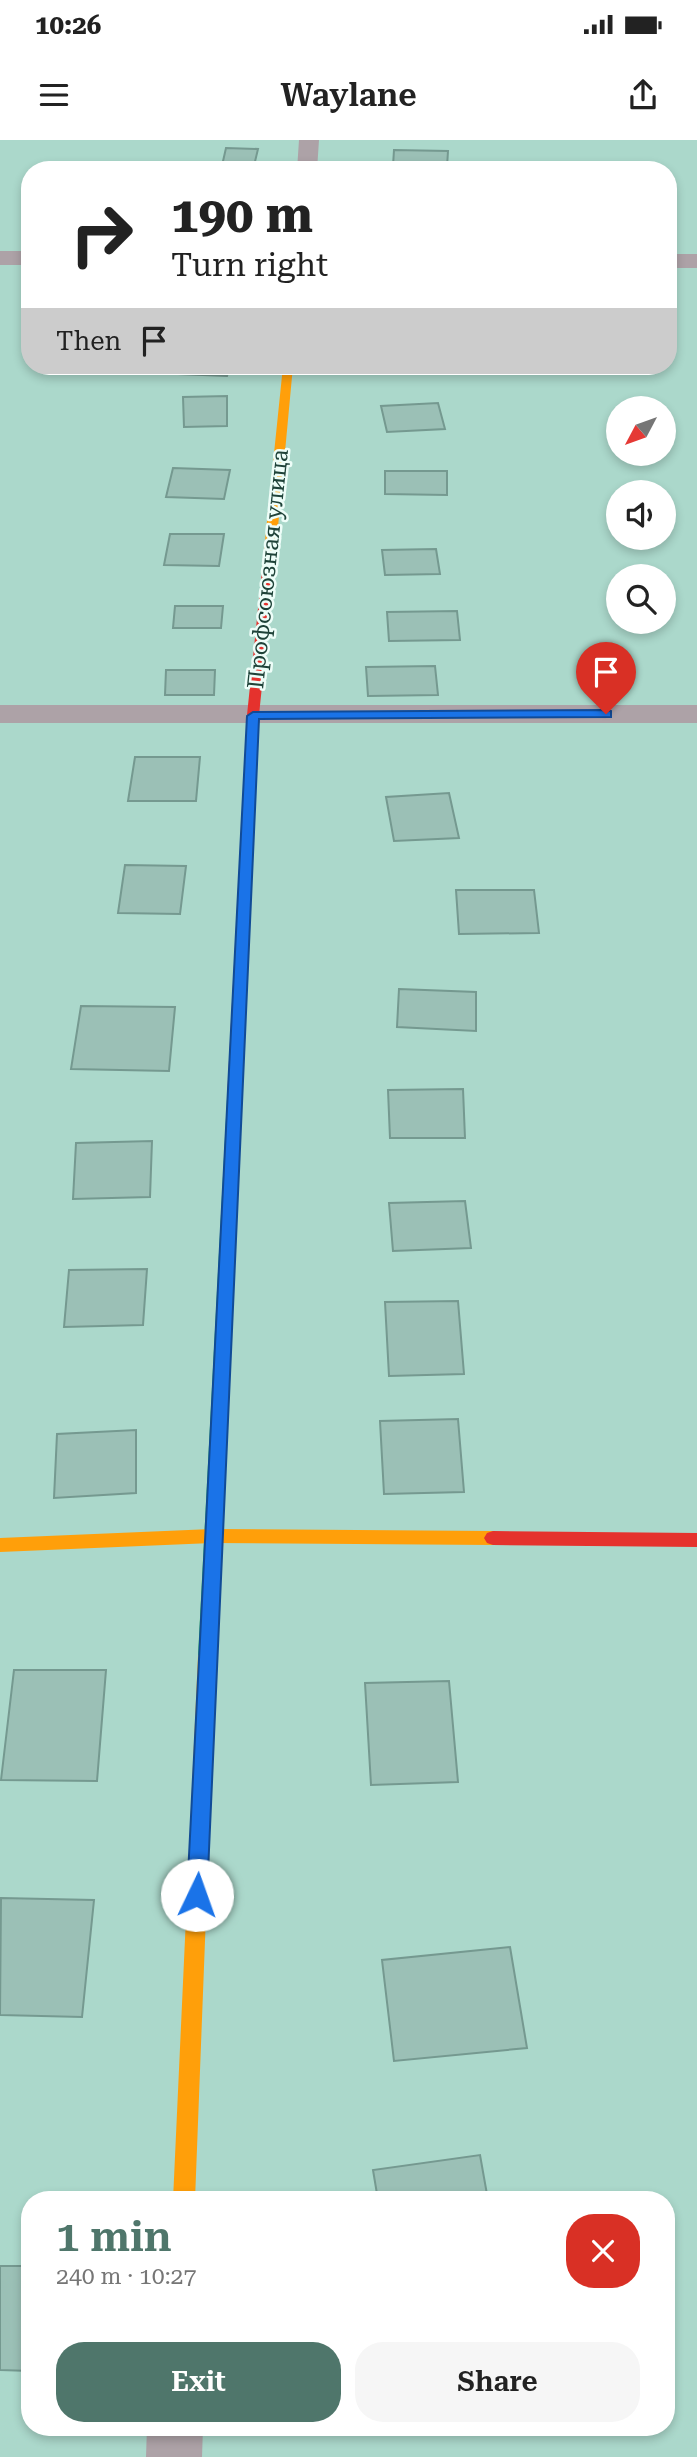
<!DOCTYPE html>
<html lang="en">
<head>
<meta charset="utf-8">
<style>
	:root { --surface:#fff; --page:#f6f6f6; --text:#222; --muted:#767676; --accent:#4f766b }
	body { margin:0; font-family:"Roboto Serif",serif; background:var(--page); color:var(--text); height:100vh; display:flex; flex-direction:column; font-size:26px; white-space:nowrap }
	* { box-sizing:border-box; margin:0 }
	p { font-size:23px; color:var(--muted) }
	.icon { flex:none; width:38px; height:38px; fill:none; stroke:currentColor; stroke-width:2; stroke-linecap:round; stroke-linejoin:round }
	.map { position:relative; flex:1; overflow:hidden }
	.sheet { position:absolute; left:21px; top:2051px; width:654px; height:245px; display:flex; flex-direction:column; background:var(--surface); border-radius:28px; box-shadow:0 4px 10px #0003 }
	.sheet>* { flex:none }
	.guide { position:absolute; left:21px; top:21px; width:656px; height:214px; border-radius:28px; box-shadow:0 4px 10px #0003; background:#fff; color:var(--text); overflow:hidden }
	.needle { width:46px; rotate:229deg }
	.buttons { position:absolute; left:606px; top:256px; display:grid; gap:14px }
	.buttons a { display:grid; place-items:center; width:70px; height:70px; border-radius:50%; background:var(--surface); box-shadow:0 4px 10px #0003; font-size:35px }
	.pin { position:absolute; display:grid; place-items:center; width:60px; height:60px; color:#fff; margin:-72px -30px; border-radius:50% 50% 50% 0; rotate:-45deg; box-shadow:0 0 7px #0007 }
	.pin .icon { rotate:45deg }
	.me { position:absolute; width:77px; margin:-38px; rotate:3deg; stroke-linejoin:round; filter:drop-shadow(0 0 5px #0008) }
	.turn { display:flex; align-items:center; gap:24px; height:147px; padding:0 35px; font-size:32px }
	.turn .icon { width:91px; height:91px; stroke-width:2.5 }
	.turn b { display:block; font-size:49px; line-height:60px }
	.then { display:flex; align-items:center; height:66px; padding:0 35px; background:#0003; gap:14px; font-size:26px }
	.round { display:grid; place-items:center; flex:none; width:74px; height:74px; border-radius:28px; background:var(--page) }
	.overview { display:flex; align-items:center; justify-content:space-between; height:119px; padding:0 35px }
	h1 { font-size:42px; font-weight:600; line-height:52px; color:var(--accent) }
	.cta { display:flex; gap:14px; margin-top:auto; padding:14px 35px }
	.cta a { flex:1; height:80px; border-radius:28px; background:var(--accent); color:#fff; font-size:28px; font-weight:600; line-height:80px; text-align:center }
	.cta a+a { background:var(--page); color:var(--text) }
	.status { display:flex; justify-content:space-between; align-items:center; height:49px; padding:0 35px; background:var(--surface); direction:ltr }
	.status svg { height:19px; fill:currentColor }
	header { display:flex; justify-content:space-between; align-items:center; height:91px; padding:0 35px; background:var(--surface); font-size:32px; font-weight:600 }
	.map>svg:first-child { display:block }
	.building { fill:#9bc0b6; stroke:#759990; stroke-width:2 }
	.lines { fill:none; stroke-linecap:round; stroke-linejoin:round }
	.street { fill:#ada2a7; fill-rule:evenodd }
	.fast { fill:#30b455; fill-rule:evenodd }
	.slow { fill:#ff9f0a; fill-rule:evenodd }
	.jam { fill:#e5322d; fill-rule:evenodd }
	.route { fill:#1a73e8; stroke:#114b97; stroke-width:2 }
	.labels { text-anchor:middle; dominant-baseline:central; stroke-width:5; stroke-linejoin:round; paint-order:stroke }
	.street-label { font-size:23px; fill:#1e4238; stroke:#edfdf8 }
</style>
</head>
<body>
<div class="status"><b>10:26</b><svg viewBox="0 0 49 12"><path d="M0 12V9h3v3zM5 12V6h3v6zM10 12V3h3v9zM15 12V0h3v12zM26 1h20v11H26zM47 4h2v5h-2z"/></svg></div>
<header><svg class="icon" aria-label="menu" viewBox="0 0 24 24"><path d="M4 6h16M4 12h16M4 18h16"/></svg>Waylane<svg class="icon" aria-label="share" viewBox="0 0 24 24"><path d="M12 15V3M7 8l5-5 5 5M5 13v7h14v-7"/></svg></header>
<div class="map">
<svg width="697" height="2317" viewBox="0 0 697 2317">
	<rect width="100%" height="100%" fill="#abd8cb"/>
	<!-- building -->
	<path class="building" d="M226 8 258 9 253 30H221Z
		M394 10 448 11 447 27 393 26Z
		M181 226H230L227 236 179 234Z
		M381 226H431V233L380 231Z
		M227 256V286L184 287 183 257Z
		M438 263 445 289 387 292 381 266Z
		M173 328 230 330 224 359 166 357Z
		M385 331H447V355L385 354Z
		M170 394H224L219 426 164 425Z
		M436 409 440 434 385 435 382 410Z
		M175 466H223L221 488H173Z
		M457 471 460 500 389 501 387 472Z
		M435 526 438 555 368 556 366 527Z
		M166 530H215L214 555H165Z
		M135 617H200L196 661H128Z
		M449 653 459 698 394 701 386 657Z
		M125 725 186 726 180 774 118 773Z
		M456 750H534L539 793 459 794Z
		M399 849 476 852V891L397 887Z
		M81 866 175 867 169 931 71 929Z
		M463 949 465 998H390L388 950Z
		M152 1001 150 1057 73 1059 76 1003Z
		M465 1061 471 1108 393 1111 389 1063Z
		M147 1129 143 1185 64 1187 69 1130Z
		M458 1161 464 1234 389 1236 385 1162Z
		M458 1279 464 1352 384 1354 380 1281Z
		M136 1290V1353L54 1358 57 1294Z
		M14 1530H106L97 1641 1 1640Z
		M449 1541 458 1642 371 1645 365 1543Z
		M1 1758 94 1760 82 1877 0 1875Z
		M510 1807 527 1908 394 1921 382 1820Z
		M480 2015 488 2060H378L373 2030Z
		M0 2126H30V2231L0 2230Z"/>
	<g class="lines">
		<!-- street -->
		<path class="street" d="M299 0H319L317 30H297Z
			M0 111H30V125H0Z
			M668 114H697V128H668Z
			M0 565H697V583H0Z
			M147 2287H203L202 2317H146Z"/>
		<!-- fast -->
		<path class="fast" d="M234 954 241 959 216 1516 213 1521 207 1524 201 1521 198 1516 227 959Z"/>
		<!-- slow -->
		<path class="slow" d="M283 226H293L274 430 268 433 262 430Z
			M212 1389 493 1391 499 1393 502 1398 499 1403 493 1405 212 1403 0 1412V1398Z
			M207 1508 213 1511 216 1516 195 2060H173L198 1516 201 1511Z"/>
		<!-- jam -->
		<path class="jam" d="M268 427 274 430 259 575 241 959 234 964 227 959 247 575 262 430Z
			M493 1391 697 1393V1407L493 1405 487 1403 484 1398 487 1393Z"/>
	</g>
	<!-- route -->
	<path class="route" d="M606 570 611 571V577L259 579 207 1755 204 1762 197 1765 190 1762 187 1755 247 576 253 572Z"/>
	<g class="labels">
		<!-- street labels -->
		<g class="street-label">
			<text transform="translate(268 429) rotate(-84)">Профсоюзная улица</text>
		</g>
	</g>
</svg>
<div class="buttons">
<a><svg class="needle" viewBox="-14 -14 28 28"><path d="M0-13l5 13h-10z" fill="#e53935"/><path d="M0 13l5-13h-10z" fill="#767676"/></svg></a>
<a><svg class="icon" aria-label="sound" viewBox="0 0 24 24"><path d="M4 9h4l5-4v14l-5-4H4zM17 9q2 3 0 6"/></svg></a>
<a><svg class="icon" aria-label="search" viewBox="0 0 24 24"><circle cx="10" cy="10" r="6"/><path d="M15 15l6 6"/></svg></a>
</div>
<div class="pin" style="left:606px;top:574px;background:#d93025"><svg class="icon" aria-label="arrive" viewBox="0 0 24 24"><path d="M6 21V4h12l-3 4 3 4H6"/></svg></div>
<svg class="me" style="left:197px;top:1755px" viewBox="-20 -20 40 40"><circle r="19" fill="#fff"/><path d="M0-13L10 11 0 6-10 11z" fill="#1a73e8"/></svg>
<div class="guide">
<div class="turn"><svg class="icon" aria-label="right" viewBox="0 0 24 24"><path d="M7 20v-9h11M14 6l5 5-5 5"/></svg><div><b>190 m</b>Turn right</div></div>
<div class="then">Then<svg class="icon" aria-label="arrive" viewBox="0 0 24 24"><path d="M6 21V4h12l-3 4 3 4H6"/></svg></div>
</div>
<section class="sheet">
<div class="overview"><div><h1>1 min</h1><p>240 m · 10:27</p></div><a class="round" style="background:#d93025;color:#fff"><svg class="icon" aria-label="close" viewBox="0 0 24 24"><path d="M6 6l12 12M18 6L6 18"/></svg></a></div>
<div class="cta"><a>Exit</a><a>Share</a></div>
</section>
</div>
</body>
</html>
